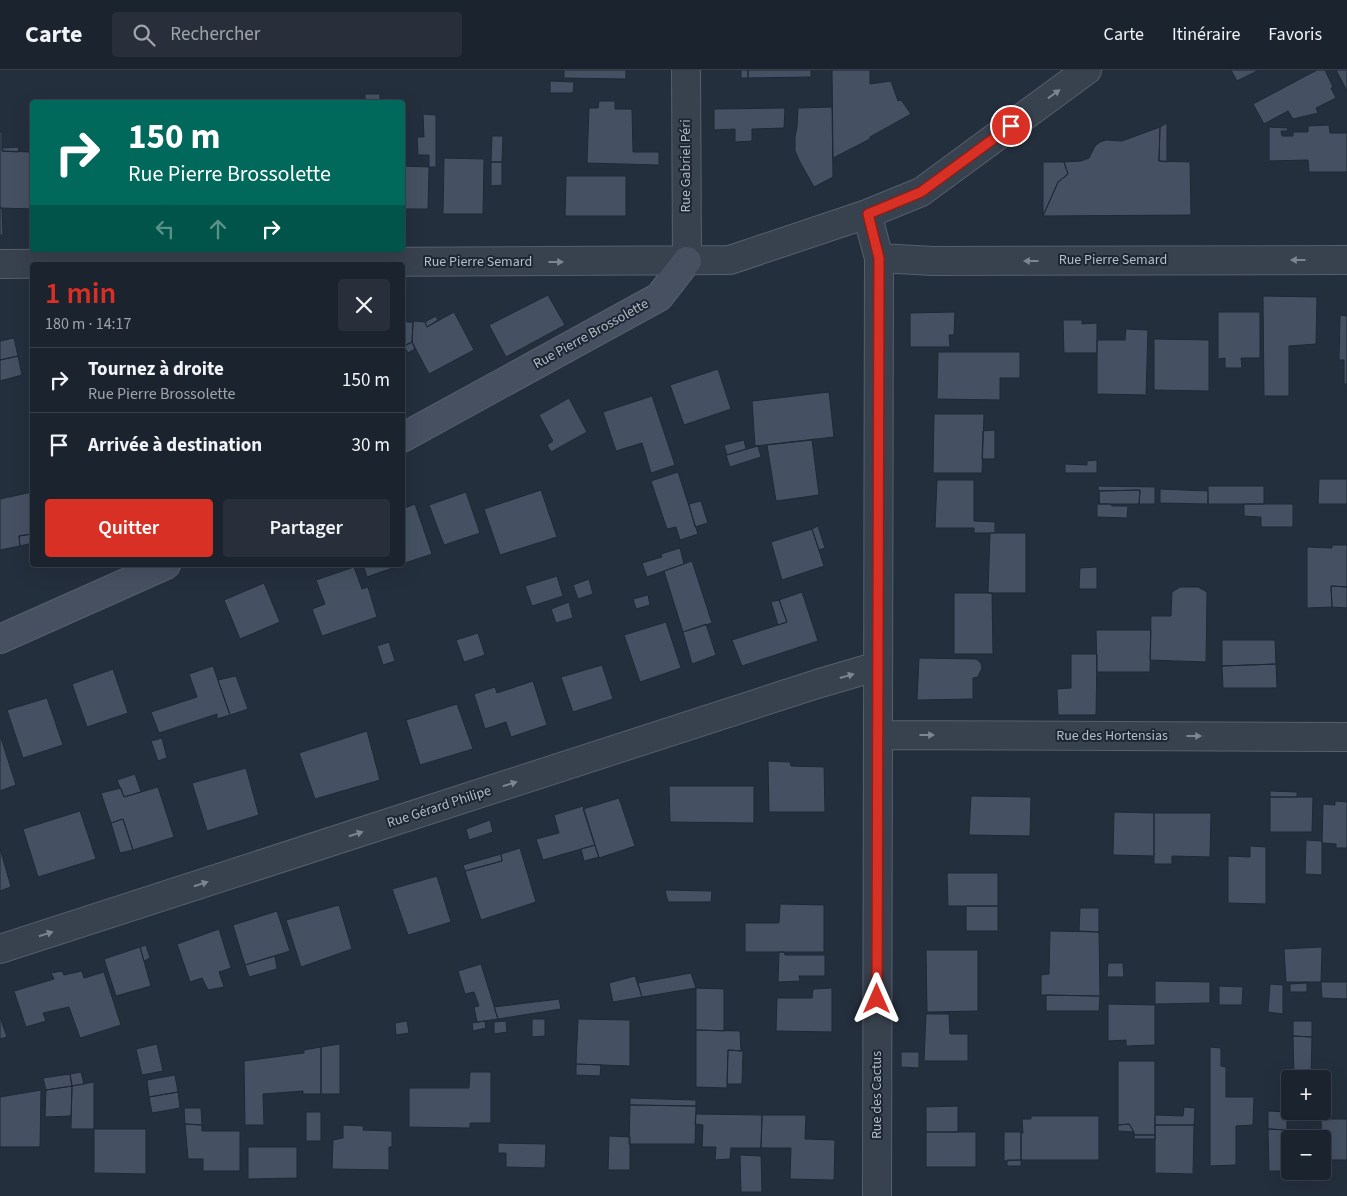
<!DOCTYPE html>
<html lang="fr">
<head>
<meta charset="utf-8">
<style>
	:root { --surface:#1b232e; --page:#282f3a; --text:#f1f3f6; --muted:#a0a4aa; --line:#39404a; --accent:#d93025 }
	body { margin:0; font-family:"Source Sans 3",sans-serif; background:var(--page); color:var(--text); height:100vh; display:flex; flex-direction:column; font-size:19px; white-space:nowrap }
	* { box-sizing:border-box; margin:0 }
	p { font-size:16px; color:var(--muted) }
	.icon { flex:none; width:28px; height:28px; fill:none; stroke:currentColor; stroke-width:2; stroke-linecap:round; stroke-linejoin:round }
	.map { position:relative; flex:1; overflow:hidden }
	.sheet { position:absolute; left:30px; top:192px; width:375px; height:305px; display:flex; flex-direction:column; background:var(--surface); border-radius:5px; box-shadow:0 5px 20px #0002,0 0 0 1px var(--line) }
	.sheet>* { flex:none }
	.guide { position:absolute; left:30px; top:30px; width:375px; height:152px; border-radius:5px; box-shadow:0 5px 20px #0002,0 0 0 1px var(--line); background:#00695c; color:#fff; overflow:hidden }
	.buttons { position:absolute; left:1281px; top:1000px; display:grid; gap:10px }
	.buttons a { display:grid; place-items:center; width:50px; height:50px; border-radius:5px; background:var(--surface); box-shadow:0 5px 20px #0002,0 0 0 1px var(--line); font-size:25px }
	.pin { position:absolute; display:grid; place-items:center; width:42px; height:42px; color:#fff; margin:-21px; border:2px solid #fff; border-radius:50%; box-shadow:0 1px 5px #0007 }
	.me { position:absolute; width:55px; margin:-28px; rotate:0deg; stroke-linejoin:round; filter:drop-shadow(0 0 4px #0008) }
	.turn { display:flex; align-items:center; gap:18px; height:105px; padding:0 15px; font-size:22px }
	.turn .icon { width:65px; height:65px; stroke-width:2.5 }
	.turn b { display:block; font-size:35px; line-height:42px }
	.lanes { display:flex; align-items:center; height:48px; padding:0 15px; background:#0003; justify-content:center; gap:25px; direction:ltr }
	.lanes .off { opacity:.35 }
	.round { display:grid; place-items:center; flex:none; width:52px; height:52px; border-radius:5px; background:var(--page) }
	.head { display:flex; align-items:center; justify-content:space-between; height:85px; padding:0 15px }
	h1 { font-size:30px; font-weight:600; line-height:38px; color:var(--accent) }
	.button { display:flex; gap:10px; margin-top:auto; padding:10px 15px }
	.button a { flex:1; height:58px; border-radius:5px; background:var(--accent); color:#fff; font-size:20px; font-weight:600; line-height:58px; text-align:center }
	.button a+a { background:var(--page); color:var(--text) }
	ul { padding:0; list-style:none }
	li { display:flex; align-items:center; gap:15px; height:65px; padding:0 15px; border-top:1px solid var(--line) }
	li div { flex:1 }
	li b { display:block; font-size:19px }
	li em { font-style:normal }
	header { display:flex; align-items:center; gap:30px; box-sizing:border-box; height:70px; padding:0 25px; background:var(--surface); border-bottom:1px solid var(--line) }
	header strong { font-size:24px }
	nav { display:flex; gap:28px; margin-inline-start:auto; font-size:18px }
	.search { width:350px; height:45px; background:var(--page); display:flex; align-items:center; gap:12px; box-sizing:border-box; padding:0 18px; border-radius:5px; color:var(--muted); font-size:19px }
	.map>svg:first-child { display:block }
	.building { fill:#455162; stroke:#1f2835 }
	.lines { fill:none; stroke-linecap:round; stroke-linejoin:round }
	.street-casing { stroke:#565f6c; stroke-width:30 }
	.secondary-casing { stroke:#565f6c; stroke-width:30 }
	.street { stroke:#38414e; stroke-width:28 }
	.secondary { stroke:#465061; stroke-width:28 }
	.oneway { fill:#7c8592 }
	.route-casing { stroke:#8d1f18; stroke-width:12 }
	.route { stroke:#d93025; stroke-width:9 }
	.labels { text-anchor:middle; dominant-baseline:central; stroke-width:4; stroke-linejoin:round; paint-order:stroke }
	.street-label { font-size:14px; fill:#b4bcc9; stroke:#1d2633 }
</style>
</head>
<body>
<header>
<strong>Carte</strong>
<div class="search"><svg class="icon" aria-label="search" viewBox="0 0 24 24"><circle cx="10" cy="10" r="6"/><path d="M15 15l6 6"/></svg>Rechercher</div>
<nav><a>Carte</a><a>Itinéraire</a><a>Favoris</a></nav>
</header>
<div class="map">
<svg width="1347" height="1126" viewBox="0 0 1347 1126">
	<rect width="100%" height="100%" fill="#242f3e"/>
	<!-- building -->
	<path class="building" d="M564 0H626V9L564 8Z
		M741 0H748V8H741Z
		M748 0H811V7L748 8Z
		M832 0H870V14L891 11 898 31 901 30 911 44 870 67V69L833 88Z
		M1231 0H1259L1237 11Z
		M1317 0H1325L1333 17 1331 18 1336 28 1316 38 1318 43 1293 49 1288 41 1264 54 1253 34Z
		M1336 0H1347V21Z
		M550 11 574 12 573 23H550Z
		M365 24H380V32H365Z
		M599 31H615V39H632L633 82H659V95L587 93 589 38H598Z
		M832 37 833 107 814 117 800 92 795 81V67L797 57 798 38Z
		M785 38 784 58 752 59V71L735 72V59L714 60V39Z
		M423 44 436 45V97H429V85H418L417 67H424Z
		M1167 53V92L1159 91 1160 57Z
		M1329 55 1330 63H1347V102H1309L1308 90 1269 91V57L1288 58 1287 61H1281L1282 66H1293V62H1308V56Z
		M1160 57 1159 91 1190 92 1191 145 1043 146 1058 112 1068 104 1064 92 1081 91 1089 88 1095 76 1100 72 1106 70 1122 71Z
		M0 62H2V81L32 82V139L0 138Z
		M492 66H503L502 92H491Z
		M19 77 18 82 2 81 3 78Z
		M444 88 484 89 483 144H443Z
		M491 92H502V115L491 116Z
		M1043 92H1064L1068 104 1058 112 1043 146Z
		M402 96 429 97 428 139H402Z
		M566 106H626V146H565Z
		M0 138H2L3 165H0Z
		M548 225 565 255 506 287 489 255Z
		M1263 226 1317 227 1316 274 1289 276V326H1264Z
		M454 242 474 280 429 304 412 272 413 252 414 251 425 252 427 257Z
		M955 242 954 265H949L950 277H910V243Z
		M1218 242H1260V288H1241L1242 298H1225V288L1218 289Z
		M1340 245 1347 246V314H1344V290H1339Z
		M405 246 407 252H413L412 272 402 277V247Z
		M436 246 438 250 427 257 425 252Z
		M1063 250H1082V254L1097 253V283H1064Z
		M1126 259 1148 260 1146 325 1097 324V270H1125Z
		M14 268 18 286 0 290V271Z
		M1154 269 1209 270V321L1154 320Z
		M412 272 415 279 408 283 404 276Z
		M938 282H1020V308H1000V330L937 329Z
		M18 286 22 305 0 311V290Z
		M718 299 731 339 684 355 670 315Z
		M829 322 834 367 755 376 752 331Z
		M652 326 675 395 651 403 642 373 616 381 603 342Z
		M569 328 587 362 551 382 547 375 553 371 539 345Z
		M934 344H984L982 403H933Z
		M995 360V389H982L983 361Z
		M744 370 746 379 727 385 724 375Z
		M812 370 819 425 776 431 767 375Z
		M758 376 761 387 730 397 726 385Z
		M1097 390V403H1065V394L1087 395V391Z
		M678 402 698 464 680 470 676 457 667 459 651 411Z
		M1319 409H1347V434H1318Z
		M937 410H974V451L995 452V463H974V458H935Z
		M1098 416 1155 417V434H1139L1140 420 1099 421V434Z
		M1208 416H1264V434H1208Z
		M1160 419 1208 421V434L1160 433Z
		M541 420 557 467 500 485 484 439Z
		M1140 420 1139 434H1099V421Z
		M32 422V464L19 466 20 476 0 480V429Z
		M466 422 480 463 444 475 429 435Z
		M701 431 708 453 695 457 689 434Z
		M415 434 432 484 402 494V439Z
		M1097 434H1110L1112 436H1128L1127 448 1097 447Z
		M1244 434H1293V457H1261V447L1244 446Z
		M818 456 825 478 819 480 812 459Z
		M812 459 824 496 782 510 771 472Z
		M990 463H1026V523H988Z
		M32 464V473L20 476 19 466Z
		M1332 475H1347V517L1331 516 1332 537 1307 538V477L1332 478Z
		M680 478 684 494 647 507 642 493 662 487 661 484Z
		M692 491 712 553 683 562 664 501Z
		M363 495H401L367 507Z
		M354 497 362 519 368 517 377 547 322 566 312 539 325 534 316 510Z
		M1097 497V519H1079L1080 498Z
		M557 506 563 526 532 536 525 516Z
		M589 509 593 524 578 529 573 515Z
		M264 513 280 552 240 569 224 530Z
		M1331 516 1347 517V538L1332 537Z
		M1180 517H1198L1207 522 1206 592 1150 590 1151 546H1171L1172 522Z
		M802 522 818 571 742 596 732 570 787 552 779 530Z
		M954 523H992L993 584H954Z
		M648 525 650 535 636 539 633 529Z
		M779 530 787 552 778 555 771 532Z
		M569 532 573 548 556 553 551 539Z
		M666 552 681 598 640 612 624 565Z
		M706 554 716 585 692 594 683 562Z
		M1096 560H1151L1150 602H1097Z
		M478 563 485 585 464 592 456 570Z
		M1222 570H1275L1276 594 1222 596Z
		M389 572 395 591 383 595 377 576Z
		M1071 584H1097L1096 645H1058L1057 619 1071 618Z
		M919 588 976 589 981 593 982 598 978 607 973 608V629L917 630Z
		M1276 594 1277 618H1223L1222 596Z
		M602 595 613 629 573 642 561 607Z
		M213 596 230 645 217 649V644L159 663 151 642 197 627 189 604Z
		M113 599 128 643 87 657 72 614Z
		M236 606 248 639 230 645 218 610Z
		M533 611 547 655 511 667 506 652 485 659 474 624 495 617 497 623Z
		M47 628 63 675 23 688 7 640Z
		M457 634 473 679 420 695 406 650Z
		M367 661 380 710 315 729 299 683Z
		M0 665 16 715 0 721Z
		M162 668 167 688 158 691 151 671Z
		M768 691 790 692 791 696 824 697 825 742H769Z
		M246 698 259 745 207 761 192 713Z
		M135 704 141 722 124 727 117 710Z
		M669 716H754V753L670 752Z
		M158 717 174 767 133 780 123 749 111 753 101 723 121 718 124 727Z
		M1270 721 1297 722V727H1270Z
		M971 726 1031 727 1030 766 969 765Z
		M1270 727H1313L1312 762H1270Z
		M619 728 635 776 599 788 583 739Z
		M1335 731 1347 732V778H1336V774L1322 773 1323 734 1335 735Z
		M583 736 595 775 543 790 536 769 559 763 554 745Z
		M80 741 96 789 38 807 23 759Z
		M1114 742 1154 743V786L1113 785Z
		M1154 743H1211L1210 787 1172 786V794H1154Z
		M123 749 133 780 120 783 111 753Z
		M490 750 493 762 469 770 466 759Z
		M1306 770 1322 771V805L1305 804Z
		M595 775 599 787 584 791 581 779Z
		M1250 776 1266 777V834L1228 833V786L1250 787Z
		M0 778 11 817 0 821Z
		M520 778 536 832 481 850 465 801 502 791 501 784Z
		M501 784 502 791 465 801 463 795Z
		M947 803H998V836H948Z
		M437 806 451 852 408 865 392 819Z
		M665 820 712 821 711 832H668Z
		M780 834 824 835V882H745V853H779Z
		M339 835 352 879 301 897 286 850Z
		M966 836H998V861H966Z
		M1080 838H1099V862L1079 861Z
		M277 841 290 881 245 895 233 855Z
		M219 859 231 898 219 902 224 917 208 920 202 908 190 912 177 874Z
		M1050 861 1099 862 1100 926 1041 925V905L1049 904Z
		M146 875 150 888 144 891 140 877Z
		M140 877 151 916 116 926 104 889Z
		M1322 877 1321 912H1286L1284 879Z
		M926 880H978V941L927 942Z
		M779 882H784L785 885H825V906H799L800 911 778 912Z
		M275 886 277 899 249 907 245 895Z
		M1108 893H1123L1124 907H1107Z
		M481 894 498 949 477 952 474 937 479 936 474 922 465 924 458 901Z
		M62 901 64 905 82 901 84 908 104 902 121 955 80 968 69 937 43 943 46 951 26 957 14 921 54 909 51 903Z
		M691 903 696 918 642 927 638 913Z
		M635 906 642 927 613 932 609 913Z
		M1155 911 1210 912V933L1155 934Z
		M1321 912H1347V929L1322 928Z
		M1307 913V922H1290V914Z
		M1270 914 1283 915V944L1268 942Z
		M1219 916 1243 917 1242 935H1219Z
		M696 918 724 919V961L696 960Z
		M832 918V962L776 961 777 928H812L813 919Z
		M1046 925 1100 926 1099 941H1046Z
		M559 929 561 939 498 949 494 937Z
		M1108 934 1155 935V975L1126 976V970L1108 971Z
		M926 944H949L950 964H968V991H924Z
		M0 947 7 967 0 969Z
		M532 949H545V966L532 967Z
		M578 949 630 950V996L576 994Z
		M407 951 409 963 396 965 395 953Z
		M485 951 486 958 473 961 472 953Z
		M506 951 507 962 494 964V952Z
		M1293 951H1312V967L1293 966Z
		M696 960 740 961 741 981 728 980 727 1018 696 1017Z
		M1293 966 1312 967 1311 1009H1294Z
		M157 974 163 1001 142 1005 136 979Z
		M340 974V1024H321V977Z
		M321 977V1024H303V1021L263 1024 264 1055H245L244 991 304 983V980Z
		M1210 977 1221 978V996L1226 997V1027H1254L1253 1055 1236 1056V1095L1210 1096Z
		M728 980 743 981 742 1014H727Z
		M901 982H919V998L901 997Z
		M1118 991H1155V1065H1134V1062L1129 1054 1118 1055Z
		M576 994 601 995 600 1006 576 1005Z
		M81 1002 84 1014 72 1016 70 1004Z
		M470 1002H491V1053H470V1058L409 1057V1018H469Z
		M1285 1002H1294V1009H1290V1025H1284Z
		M70 1004 72 1016 46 1020 43 1008Z
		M175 1005 178 1022 149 1027 147 1010Z
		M94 1012V1059H71L72 1016Z
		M72 1016 71 1046 45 1047 46 1020Z
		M41 1020 40 1077H0V1027Z
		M178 1022 180 1038 152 1043 149 1027Z
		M630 1028 696 1030V1036L630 1035Z
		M630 1035 696 1036 695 1074H629Z
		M958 1036V1062H926V1037Z
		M1184 1037 1195 1038 1194 1055H1155V1045L1183 1046Z
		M184 1038H201L202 1055 185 1054Z
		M1268 1041 1287 1042V1060L1268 1059Z
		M306 1042H321V1071H306Z
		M696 1044 762 1045 761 1078H731L730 1089 715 1090 716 1077H702L703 1055 695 1054Z
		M762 1045H806L805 1069 835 1070 834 1110 790 1109 791 1078H761Z
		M1031 1046H1099V1090H1021V1063H1023L1022 1049H1031Z
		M1321 1049H1347V1090H1322Z
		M185 1054 202 1055V1061H240V1101H203V1089H188Z
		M1129 1054 1134 1062 1118 1061V1055Z
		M343 1055 364 1056 363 1060 392 1061V1077H389V1100L332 1099 333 1070 343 1068Z
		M1155 1055H1194L1193 1104 1155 1103Z
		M94 1059H146V1104L94 1103Z
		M1268 1059 1287 1060 1286 1073H1290V1101H1269Z
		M926 1062H976V1097H926Z
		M1004 1062H1021V1090L1004 1091Z
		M1134 1065H1155V1069H1134Z
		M609 1066 630 1067V1100H608Z
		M498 1073 546 1074 545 1098 506 1097V1083H498Z
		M248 1077H297V1108L248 1109Z
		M740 1085 761 1086 762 1122H741Z
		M1007 1090H1021V1096H1007Z"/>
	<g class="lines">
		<defs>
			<path id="street" d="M686 0 687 191
				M867 144 879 188 877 1126
				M879 188 933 191 1347 190
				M0 194 730 190 867 144 921 122 1087 0
				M878 665 1347 667
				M0 879 817 614 878 596"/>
			<path id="secondary" d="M402 368 659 227 687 191
				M0 569 166 495"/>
		</defs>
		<!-- street casing -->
		<use href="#street" class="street-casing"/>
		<!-- secondary casing -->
		<use href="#secondary" class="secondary-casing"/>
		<!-- street -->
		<use href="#street" class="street"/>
		<!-- secondary -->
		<use href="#secondary" class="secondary"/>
	</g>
	<!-- one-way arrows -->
	<defs><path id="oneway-solid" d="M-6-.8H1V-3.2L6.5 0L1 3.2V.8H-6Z" transform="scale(1.25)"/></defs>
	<g class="oneway">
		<use href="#oneway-solid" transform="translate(1054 24) rotate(-36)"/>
		<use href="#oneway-solid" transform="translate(1298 190) rotate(180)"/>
		<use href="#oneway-solid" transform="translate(1031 191) rotate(180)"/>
		<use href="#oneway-solid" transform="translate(556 192)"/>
		<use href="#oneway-solid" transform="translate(847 606) rotate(-16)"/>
		<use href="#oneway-solid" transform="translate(927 665)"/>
		<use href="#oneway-solid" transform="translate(1194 666)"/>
		<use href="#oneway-solid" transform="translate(510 714) rotate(-18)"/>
		<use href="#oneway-solid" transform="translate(356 764) rotate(-18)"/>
		<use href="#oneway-solid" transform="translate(201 814) rotate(-18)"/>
		<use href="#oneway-solid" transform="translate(46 864) rotate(-18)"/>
	</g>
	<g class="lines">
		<defs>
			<path id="route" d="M877 929 879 188 868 144 921 122 1011 56"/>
		</defs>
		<!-- route casing -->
		<use href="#route" class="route-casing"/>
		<!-- route -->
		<use href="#route" class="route"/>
	</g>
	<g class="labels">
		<!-- street labels -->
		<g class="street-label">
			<text transform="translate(686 96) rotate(-90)">Rue Gabriel Péri</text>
			<text x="1113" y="190">Rue Pierre Semard</text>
			<text x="478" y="192">Rue Pierre Semard</text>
			<text transform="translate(591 264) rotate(-29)">Rue Pierre Brossolette</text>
			<text x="1112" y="666">Rue des Hortensias</text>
			<text transform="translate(439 737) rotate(-18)">Rue Gérard Philipe</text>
			<text transform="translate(877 1025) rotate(-90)">Rue des Cactus</text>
		</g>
	</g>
</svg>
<div class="buttons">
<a>+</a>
<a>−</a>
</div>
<div class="pin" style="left:1011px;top:56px;background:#d93025"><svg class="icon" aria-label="arrive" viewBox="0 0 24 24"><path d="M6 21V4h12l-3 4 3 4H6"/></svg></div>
<svg class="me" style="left:877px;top:929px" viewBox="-20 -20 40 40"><path d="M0-17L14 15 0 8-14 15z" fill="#d93025" stroke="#fff" stroke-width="4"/></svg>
<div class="guide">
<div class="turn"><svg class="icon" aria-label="right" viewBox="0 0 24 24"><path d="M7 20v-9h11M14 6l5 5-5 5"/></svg><div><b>150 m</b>Rue Pierre Brossolette</div></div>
<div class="lanes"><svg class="icon off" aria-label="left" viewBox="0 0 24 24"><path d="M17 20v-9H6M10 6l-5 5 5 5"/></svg><svg class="icon off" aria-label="ahead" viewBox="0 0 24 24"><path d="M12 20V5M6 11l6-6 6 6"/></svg><svg class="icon" aria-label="right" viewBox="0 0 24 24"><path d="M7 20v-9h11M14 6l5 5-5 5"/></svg></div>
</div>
<section class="sheet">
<div class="head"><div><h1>1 min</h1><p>180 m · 14:17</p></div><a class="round"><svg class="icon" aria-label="close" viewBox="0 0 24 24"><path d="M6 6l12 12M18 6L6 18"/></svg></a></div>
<ul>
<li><svg class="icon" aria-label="right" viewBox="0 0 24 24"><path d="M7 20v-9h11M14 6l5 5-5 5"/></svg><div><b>Tournez à droite</b><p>Rue Pierre Brossolette</p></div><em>150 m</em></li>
<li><svg class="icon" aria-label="arrive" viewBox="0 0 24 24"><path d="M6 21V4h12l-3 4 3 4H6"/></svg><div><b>Arrivée à destination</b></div><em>30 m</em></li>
</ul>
<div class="button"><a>Quitter</a><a>Partager</a></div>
</section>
</div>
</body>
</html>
